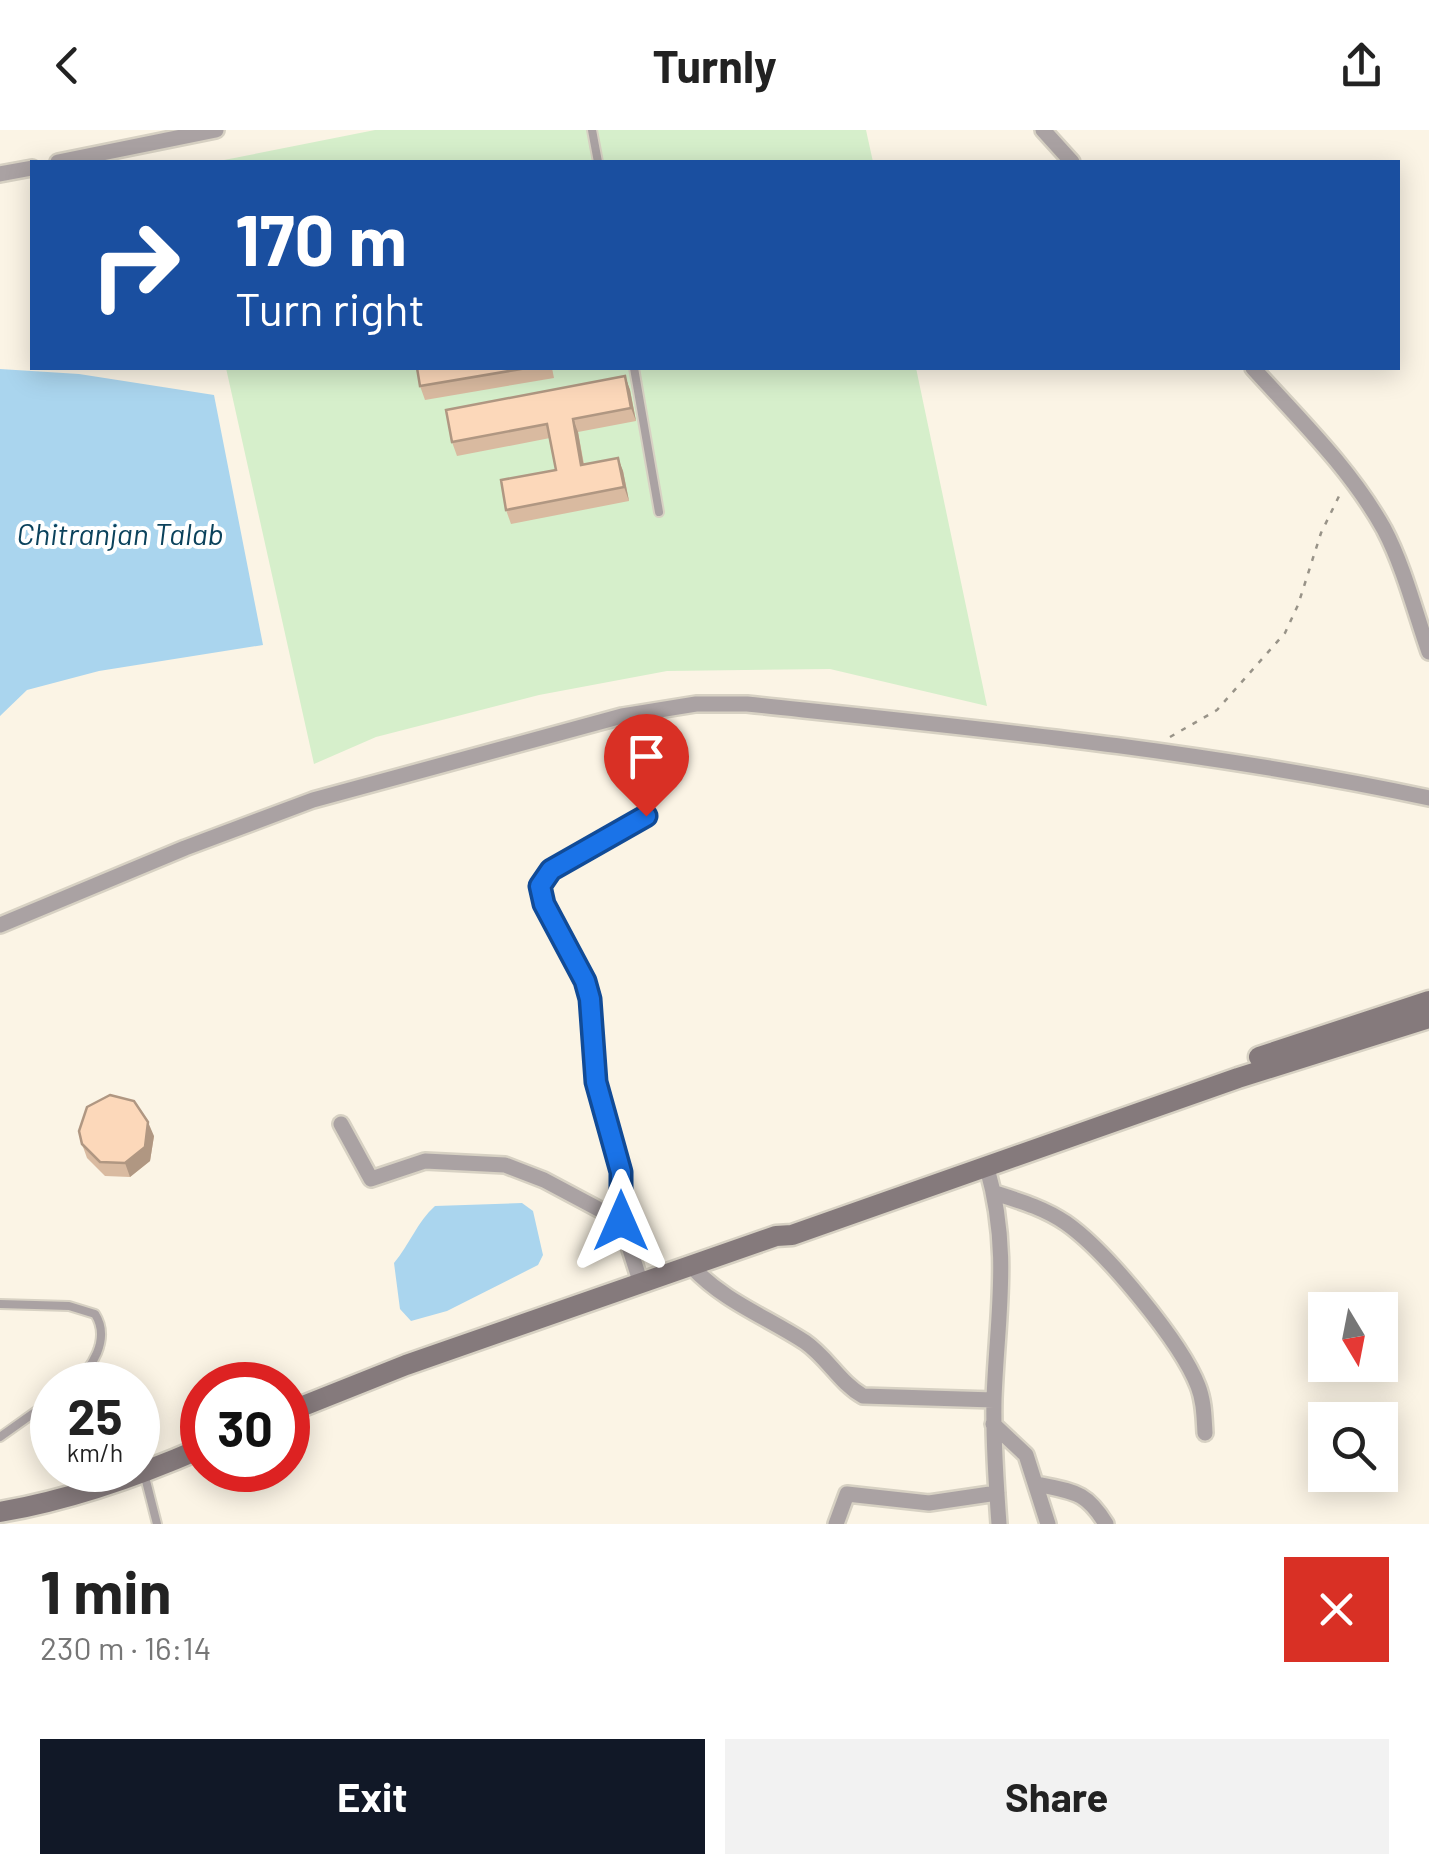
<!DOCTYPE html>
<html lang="en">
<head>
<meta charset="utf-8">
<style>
	:root { --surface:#fff; --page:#f2f2f2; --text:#222; --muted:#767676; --accent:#111827 }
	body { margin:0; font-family:Barlow,sans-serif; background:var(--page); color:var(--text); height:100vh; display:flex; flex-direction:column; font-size:38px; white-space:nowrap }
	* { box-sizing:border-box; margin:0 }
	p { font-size:32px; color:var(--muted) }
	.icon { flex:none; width:55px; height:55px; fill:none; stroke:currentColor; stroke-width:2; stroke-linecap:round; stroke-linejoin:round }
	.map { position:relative; height:1394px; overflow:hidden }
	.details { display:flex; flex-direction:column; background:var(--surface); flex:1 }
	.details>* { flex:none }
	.top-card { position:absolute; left:30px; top:30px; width:1370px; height:210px; border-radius:0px; box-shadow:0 5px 25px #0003; background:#1a4fa0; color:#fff; overflow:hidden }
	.needle { width:65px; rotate:170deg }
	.controls { position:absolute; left:1308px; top:1162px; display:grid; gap:20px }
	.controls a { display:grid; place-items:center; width:90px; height:90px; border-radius:0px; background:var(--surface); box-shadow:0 5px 25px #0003; font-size:50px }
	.speed { position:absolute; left:30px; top:1232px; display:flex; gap:20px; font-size:50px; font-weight:700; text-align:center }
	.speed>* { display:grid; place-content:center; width:130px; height:130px; border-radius:50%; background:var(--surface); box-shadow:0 5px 25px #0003; line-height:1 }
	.speed small { font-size:25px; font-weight:400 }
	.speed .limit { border:15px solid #d22; background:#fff; color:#111 }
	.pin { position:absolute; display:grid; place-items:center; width:85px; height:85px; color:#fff; margin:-102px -42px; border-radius:50% 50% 50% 0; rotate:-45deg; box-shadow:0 0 10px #0007 }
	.pin .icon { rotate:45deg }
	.me { position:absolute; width:110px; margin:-55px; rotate:0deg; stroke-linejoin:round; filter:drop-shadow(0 0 8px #0008) }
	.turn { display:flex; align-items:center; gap:35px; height:210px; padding:0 40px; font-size:45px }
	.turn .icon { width:130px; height:130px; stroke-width:2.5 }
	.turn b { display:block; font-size:70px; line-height:85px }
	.round { display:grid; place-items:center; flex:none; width:105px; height:105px; border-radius:0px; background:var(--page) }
	.head { display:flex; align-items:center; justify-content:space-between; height:170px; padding:0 40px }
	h1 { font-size:60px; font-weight:700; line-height:75px }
	.action { display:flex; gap:20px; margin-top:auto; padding:20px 40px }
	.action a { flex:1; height:115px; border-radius:0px; background:var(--accent); color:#fff; font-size:40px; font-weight:700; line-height:115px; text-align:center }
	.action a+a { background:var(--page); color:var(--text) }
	header { display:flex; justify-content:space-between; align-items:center; height:130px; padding:0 40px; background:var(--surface); font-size:45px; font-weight:700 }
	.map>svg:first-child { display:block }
	.green { fill:#d6efcb }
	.water { fill:#aad5ee }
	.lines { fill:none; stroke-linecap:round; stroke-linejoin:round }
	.lane-casing { stroke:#d7d1c3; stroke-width:12 }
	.street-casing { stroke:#d7d1c3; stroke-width:20 }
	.secondary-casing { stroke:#d7d1c3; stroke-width:25 }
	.path { stroke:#989388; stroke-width:2.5; stroke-dasharray:5 8; stroke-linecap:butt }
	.lane { stroke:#aaa2a3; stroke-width:8 }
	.street { stroke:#aaa2a3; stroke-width:15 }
	.secondary { stroke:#857a7c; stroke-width:20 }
	.wall { fill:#d9baa0 }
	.shaded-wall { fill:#b09782 }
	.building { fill:#fcd8ba; stroke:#b09782; stroke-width:2.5 }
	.route-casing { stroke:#114b97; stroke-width:25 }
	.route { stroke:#1a73e8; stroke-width:18 }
	.labels { text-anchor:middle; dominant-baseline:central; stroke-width:8; stroke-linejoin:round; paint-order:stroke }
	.water-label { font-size:30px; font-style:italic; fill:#0b425c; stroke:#fff }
</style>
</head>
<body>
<header><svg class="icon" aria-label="back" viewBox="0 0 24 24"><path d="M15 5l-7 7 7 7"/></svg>Turnly<svg class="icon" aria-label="share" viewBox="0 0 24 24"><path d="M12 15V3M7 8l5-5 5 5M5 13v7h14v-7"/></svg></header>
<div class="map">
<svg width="1429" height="1394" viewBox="0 0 1429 1394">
	<rect width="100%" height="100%" fill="#fbf4e5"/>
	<!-- green -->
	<path class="green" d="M375 0H866L873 32H214Z
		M226 238H916L987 576 830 539 667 541 539 565 376 607 314 634Z"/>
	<!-- water -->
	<path class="water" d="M0 239 79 244 214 265 263 515 99 541 27 560 0 586Z
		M522 1073 533 1081 543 1125 538 1135 447 1181 411 1191 400 1179 394 1133C410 1114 417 1092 435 1076Z"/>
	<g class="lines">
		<defs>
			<path id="lane" d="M592 0 598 32
				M634 238 659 382
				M0 1174 69 1176 95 1184C111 1209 92 1239 72 1255
				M0 1307 52 1270
				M144 1343 157 1394"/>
			<path id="street" d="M1043 0 1072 32
				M58 32 216 0
				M0 44 32 38
				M1253 238C1299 289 1350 338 1384 399 1404 437 1415 482 1429 522
				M0 795 185 718 313 670 622 586 696 574H747C974 598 1205 620 1429 668
				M341 994 371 1049 425 1031 505 1035 544 1050 621 1091
				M987 1038C1011 1121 997 1186 994 1269 993 1311 996 1353 999 1394
				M995 1063C1020 1071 1044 1078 1066 1093 1106 1121 1181 1212 1198 1256 1204 1271 1204 1287 1205 1303
				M692 1137C725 1172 765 1186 805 1212 827 1227 840 1253 863 1266L994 1270
				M641 1154 621 1091V1041L596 953 590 869 585 851 544 773 540 757 551 740 646 686
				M993 1294 1026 1325 1048 1394
				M1037 1354C1074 1362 1086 1361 1106 1394
				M836 1394 847 1364 929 1373 997 1363"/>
			<path id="secondary" d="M1259 927 1429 871
				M288 1282 406 1235 776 1106 792 1105 1238 948 1429 888
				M0 1382C70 1370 138 1346 202 1318"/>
		</defs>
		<!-- lane casing -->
		<use href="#lane" class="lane-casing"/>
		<!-- street casing -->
		<use href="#street" class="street-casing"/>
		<!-- secondary casing -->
		<use href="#secondary" class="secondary-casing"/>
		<!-- path -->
		<path class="path" d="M1170 607 1217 580 1285 503 1298 475 1321 403 1342 360"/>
		<!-- lane -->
		<use href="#lane" class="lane"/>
		<!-- street -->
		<use href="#street" class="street"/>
		<!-- secondary -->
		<use href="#secondary" class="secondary"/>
	</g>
	<!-- wall -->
	<path class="wall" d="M417 238H552L554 248 425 270 420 256Z
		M625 246 630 260 636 291 578 302 584 334 618 328 623 341 629 371 511 394 506 380 556 340 550 308 457 326 452 312Z
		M154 1006 150 1031 130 1047 105 1046 87 1028 82 1014Z"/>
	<!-- shaded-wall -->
	<path class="shaded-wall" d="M625 246 630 260 636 291 631 278Z
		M573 289 578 302 586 349 581 335Z
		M618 328 623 341 629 371 624 357Z
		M148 992 154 1006 150 1031 130 1047 125 1033Z"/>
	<!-- building -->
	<path class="building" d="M417 238H527L420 256Z
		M625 246 631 278 573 289 581 335 618 328 624 357 506 380 501 350 556 340 547 294 452 312 446 280Z
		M110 965 134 971 148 992 145 1017 125 1033 100 1032 82 1014 79 1001 87 977Z"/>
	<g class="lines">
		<defs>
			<path id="route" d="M621 1091V1042L596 952 590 869 585 851 544 774 540 756 551 740 646 686"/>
		</defs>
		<!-- route casing -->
		<use href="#route" class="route-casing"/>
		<!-- route -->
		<use href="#route" class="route"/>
	</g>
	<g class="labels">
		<!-- water labels -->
		<g class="water-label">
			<text x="120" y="403">Chitranjan Talab</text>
		</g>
	</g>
</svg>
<div class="controls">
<a><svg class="needle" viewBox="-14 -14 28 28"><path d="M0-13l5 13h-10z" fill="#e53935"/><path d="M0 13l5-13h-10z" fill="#767676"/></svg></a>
<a><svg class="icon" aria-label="search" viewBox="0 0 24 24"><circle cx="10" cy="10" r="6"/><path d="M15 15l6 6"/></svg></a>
</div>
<div class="speed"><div>25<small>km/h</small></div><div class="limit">30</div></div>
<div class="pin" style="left:646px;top:686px;background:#d93025"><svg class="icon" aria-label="arrive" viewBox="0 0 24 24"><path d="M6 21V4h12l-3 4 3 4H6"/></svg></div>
<svg class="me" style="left:621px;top:1091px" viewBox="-20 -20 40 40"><path d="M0-17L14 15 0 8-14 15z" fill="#1a73e8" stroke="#fff" stroke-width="4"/></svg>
<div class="top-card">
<div class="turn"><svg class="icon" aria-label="right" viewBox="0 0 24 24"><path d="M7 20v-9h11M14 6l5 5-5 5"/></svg><div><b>170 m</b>Turn right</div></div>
</div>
</div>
<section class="details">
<div class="head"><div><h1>1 min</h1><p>230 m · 16:14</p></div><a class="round" style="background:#d93025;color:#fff"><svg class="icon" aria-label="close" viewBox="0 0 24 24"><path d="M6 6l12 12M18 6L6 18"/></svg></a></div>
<div class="action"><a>Exit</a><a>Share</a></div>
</section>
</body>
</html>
